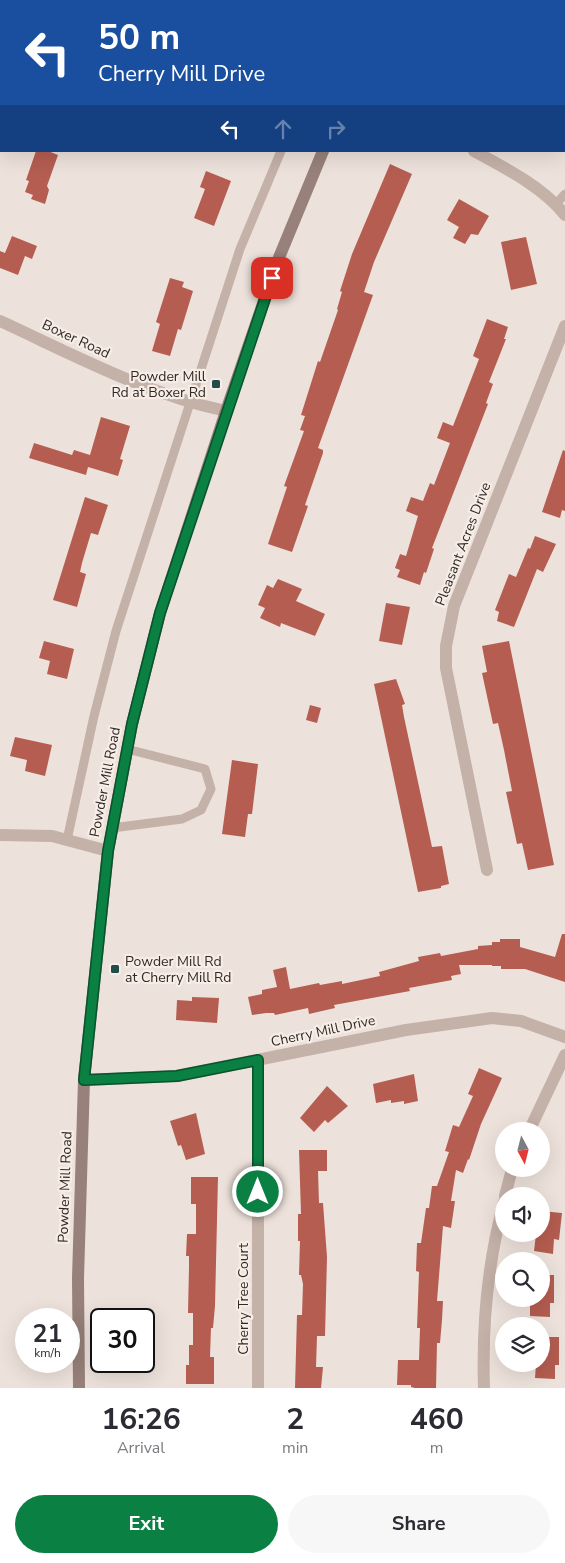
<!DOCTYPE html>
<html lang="en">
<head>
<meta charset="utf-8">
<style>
	:root { --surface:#fff; --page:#f7f7f7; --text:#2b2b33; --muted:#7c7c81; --accent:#0b8043 }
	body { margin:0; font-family:"Nunito Sans",sans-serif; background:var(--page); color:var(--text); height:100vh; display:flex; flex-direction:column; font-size:19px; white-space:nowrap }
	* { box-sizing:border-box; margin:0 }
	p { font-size:16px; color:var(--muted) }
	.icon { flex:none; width:28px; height:28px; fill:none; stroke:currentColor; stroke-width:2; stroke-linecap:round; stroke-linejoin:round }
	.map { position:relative; height:1388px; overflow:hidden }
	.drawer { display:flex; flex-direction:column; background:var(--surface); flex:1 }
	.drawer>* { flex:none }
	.banner { position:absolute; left:0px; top:0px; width:565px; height:152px; box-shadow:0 5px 20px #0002; background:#1a4fa0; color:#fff; overflow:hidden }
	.needle { width:32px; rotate:173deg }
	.fabs { position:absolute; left:495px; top:1122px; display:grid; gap:10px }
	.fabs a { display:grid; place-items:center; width:55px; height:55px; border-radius:50%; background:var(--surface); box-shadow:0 5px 20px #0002; font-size:25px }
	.speed { position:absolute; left:15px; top:1308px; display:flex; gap:10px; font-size:25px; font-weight:700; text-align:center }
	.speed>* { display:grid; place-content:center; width:65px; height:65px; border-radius:50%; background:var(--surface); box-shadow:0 5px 20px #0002; line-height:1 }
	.speed small { font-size:12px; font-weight:400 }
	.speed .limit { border:2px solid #111; border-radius:8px; background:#fff; color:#111 }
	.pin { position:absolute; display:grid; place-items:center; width:42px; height:42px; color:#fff; margin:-21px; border-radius:10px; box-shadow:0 2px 8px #0006 }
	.me { position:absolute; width:55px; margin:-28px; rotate:0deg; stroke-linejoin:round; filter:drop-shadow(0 0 4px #0008) }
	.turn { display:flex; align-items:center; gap:18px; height:105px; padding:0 15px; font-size:22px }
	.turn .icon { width:65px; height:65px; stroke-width:2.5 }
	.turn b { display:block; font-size:35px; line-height:42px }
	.lanes { display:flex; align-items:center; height:48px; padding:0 15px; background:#0003; justify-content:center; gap:25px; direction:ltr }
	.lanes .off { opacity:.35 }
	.eta { display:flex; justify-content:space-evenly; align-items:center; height:85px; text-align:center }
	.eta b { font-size:30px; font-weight:700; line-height:35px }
	.primary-button { display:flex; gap:10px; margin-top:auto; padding:10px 15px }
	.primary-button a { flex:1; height:58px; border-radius:30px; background:var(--accent); color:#fff; font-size:20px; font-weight:700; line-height:58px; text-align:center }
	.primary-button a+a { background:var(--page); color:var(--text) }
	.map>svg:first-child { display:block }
	.building { fill:#b55d51 }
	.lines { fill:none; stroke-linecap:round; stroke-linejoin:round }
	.lane { stroke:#c4b1a8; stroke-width:9 }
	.street { stroke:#c4b1a8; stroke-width:12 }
	.secondary { stroke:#97817a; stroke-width:12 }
	.route-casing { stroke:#07532c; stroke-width:12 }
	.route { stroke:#0b8043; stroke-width:9 }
	.poi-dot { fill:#234d4a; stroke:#f6ede6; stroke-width:2 }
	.labels { text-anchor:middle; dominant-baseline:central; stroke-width:4.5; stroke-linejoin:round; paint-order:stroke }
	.street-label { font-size:14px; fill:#322927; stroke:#f6ede6 }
	.poi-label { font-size:14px; fill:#322927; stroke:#f6ede6; text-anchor:end }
</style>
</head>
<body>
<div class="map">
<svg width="565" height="1388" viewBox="0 0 565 1388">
	<rect width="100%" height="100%" fill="#ede2db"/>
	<!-- building -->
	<path class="building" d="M36 151H48L58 155 47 186 49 190 45 204 31 199 33 195 25 192 29 181 26 180Z
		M390 164 412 174 374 262 364 292 373 295 318 448 323 450V453L305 505 308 506 292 552 268 544 287 487 284 486 304 431 300 430 305 416 301 415 318 361 320 362 338 310 337 309 342 292 340 291 352 254Z
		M206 171 231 181 214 226 194 218 205 189 200 187Z
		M459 199 489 216 478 235 471 234 465 244 453 238 459 227 447 220Z
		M12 236 37 246 32 259 25 256 18 275 0 268V251L5 253Z
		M526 237 537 284 511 290 501 242Z
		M170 278 184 282 182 287 193 291 181 330 178 329 170 356 152 351 160 324 156 322Z
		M487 319 508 327 504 339H506L489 382 493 384 486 403 488 404 432 548 434 549 426 573 424 572 420 585 397 577 400 570 395 568 400 554 406 556 418 516 406 511 411 497 423 501 430 483 434 485 450 443 437 438 443 422 453 426 479 359 473 356Z
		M101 417 130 426 120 459 123 460 118 476 88 467 86 475 29 458 34 443 72 455 74 450 90 455Z
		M563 450 565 451V511L562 510 560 518 542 512Z
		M85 497 108 505 98 535 91 533 82 563 80 572 86 574 77 607 53 600Z
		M535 536 556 544 543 572 537 569 514 627 497 621 499 612 495 610 509 574 516 577 528 548 530 549Z
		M278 579 302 589 296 601 325 614 315 636 281 623 280 627 260 618 265 608 258 605 267 585 273 588Z
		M386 603 410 607 402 645 379 641Z
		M44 641 74 649 67 679 47 674 50 661 39 658Z
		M509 641 554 865 528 870 522 843 517 844 506 792 512 791 504 750 498 723 493 724 482 673 487 672 482 646Z
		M396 679 405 704 402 705 404 717 432 847 442 846 449 884 441 886V888L418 892 374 684Z
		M310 705 321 708 317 723 306 720Z
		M15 737 52 745 45 776 25 771 27 760 10 756Z
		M232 760 258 764 252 814H248L245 837 222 834Z
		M562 934H565V982L525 969H501V966H492V965H459L461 974 451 976 452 980 409 988 410 991 334 1005 335 1008 309 1014 308 1008 275 1015 274 1013H266L252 1015 248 997 262 994V990L277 987 273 970 286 967 290 989 319 983 320 985 342 981V984L380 976 379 972 419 961 418 957 440 953 441 956 478 949V946L492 945V942H500V939H520V947L555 957Z
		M192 997 219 998 217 1023 176 1020 177 1000 192 1001Z
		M479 1068 502 1078 481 1124 469 1160 468 1159 463 1173 456 1170 451 1201H455L451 1228 443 1226 437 1301H443L442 1320 440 1343H437L436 1388H415L411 1387V1385H397L398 1360H419L420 1328H417L419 1272 416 1271 417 1243H421L426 1208H429L432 1186H437L449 1152 445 1151 453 1125 459 1127 473 1096 468 1094Z
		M414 1074 418 1101 404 1104V1101L391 1103V1100L376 1103 373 1084Z
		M327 1086 348 1106 328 1123 325 1120 314 1132 300 1118Z
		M196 1113 205 1154 186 1160 181 1145 178 1146 170 1121Z
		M299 1150H327V1171H318L319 1203H323L327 1257 325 1336H317L316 1367H323L321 1388H295L297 1315H302L303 1284 301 1275H299L300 1241H298V1214H301Z
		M191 1177H218L215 1306 213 1328H211L210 1357H214V1384H186V1365H189V1345H193V1313H188L189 1267V1256H186L187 1234H196V1204H191Z
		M541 1211 562 1213 559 1240 554 1239 553 1254 534 1251 536 1234H541Z
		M541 1275H554V1303H550V1317L530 1316V1299H541Z
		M541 1337H559V1365H555V1379L535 1378 536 1364H541Z"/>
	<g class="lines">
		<!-- lane -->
		<path class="lane" d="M443 0 445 1
			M354 1 355 0
			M564 78 565 79
			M556 204 565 194
			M112 828 182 819 201 810 211 789 205 769 127 749
			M67 840 94 716 116 631 240 249 281 151"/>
		<!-- street -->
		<path class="street" d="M7 1V0
			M0 50 1 42
			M474 151C505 168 543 187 565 215
			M0 321C74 355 146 394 226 411
			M0 835 52 836 108 851
			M487 870 446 668V646L454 606 565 326
			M84 1080 177 1076 406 1030 492 1018 521 1021 565 1037
			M529 1131 565 1055
			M505 1196 512 1169
			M258 1388V1060
			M484 1388C482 1327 488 1261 504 1202"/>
		<!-- secondary -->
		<path class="secondary" d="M398 1 399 0
			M79 1388 78 1278 84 1080 108 851 132 724 160 613 226 411 278 260 323 151"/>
	</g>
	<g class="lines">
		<defs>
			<path id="route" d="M258 1192V1060L177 1076 84 1080 108 851 132 724 160 613 272 278"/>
		</defs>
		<!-- route casing -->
		<use href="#route" class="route-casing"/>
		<!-- route -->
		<use href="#route" class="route"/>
	</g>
	<!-- markers -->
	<g class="poi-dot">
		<rect x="211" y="379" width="10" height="10" rx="2.5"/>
		<rect x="110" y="964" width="10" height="10" rx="2.5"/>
	</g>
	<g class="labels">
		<!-- street labels -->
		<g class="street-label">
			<text transform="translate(76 339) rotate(25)">Boxer Road</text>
			<text transform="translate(463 544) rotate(-69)">Pleasant Acres Drive</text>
			<text transform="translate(105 782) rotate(-79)">Powder Mill Road</text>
			<text transform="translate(323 1031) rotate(-12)">Cherry Mill Drive</text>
			<text transform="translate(65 1187) rotate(-88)">Powder Mill Road</text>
			<text transform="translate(243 1299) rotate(-90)">Cherry Tree Court</text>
		</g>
		<!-- poi labels -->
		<g class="poi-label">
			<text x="206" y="376">Powder Mill<tspan x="206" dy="16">Rd at Boxer Rd</tspan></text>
			<text x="125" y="961" text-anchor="start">Powder Mill Rd<tspan x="125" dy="16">at Cherry Mill Rd</tspan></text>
		</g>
	</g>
</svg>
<div class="fabs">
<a><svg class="needle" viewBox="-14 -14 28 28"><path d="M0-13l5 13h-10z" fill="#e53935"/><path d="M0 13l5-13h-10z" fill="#7c7c81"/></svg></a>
<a><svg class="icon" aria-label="sound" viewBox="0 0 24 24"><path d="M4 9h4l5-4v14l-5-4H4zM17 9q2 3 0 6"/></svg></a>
<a><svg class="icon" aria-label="search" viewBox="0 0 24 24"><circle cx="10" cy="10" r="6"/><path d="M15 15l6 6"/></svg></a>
<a><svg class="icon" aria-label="layers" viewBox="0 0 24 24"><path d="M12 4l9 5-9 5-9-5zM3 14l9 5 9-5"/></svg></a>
</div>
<div class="speed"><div>21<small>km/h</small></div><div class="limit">30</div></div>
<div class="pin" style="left:272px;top:278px;background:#d93025"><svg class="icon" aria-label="arrive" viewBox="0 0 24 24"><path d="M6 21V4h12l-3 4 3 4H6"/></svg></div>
<svg class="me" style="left:258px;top:1192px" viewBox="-20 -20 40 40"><circle r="17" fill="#0b8043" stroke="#fff" stroke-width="3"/><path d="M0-11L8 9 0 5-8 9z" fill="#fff"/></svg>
<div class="banner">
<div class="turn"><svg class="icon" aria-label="left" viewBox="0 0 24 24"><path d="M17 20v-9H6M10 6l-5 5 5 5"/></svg><div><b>50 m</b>Cherry Mill Drive</div></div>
<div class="lanes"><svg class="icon" aria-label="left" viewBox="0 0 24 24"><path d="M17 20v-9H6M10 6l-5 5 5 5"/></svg><svg class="icon off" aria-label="ahead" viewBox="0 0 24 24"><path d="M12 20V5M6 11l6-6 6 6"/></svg><svg class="icon off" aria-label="right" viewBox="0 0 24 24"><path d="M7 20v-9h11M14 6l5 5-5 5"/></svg></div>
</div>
</div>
<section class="drawer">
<div class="eta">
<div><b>16:26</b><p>Arrival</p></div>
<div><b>2</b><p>min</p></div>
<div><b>460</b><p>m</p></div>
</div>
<div class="primary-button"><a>Exit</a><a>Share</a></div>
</section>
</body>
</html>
